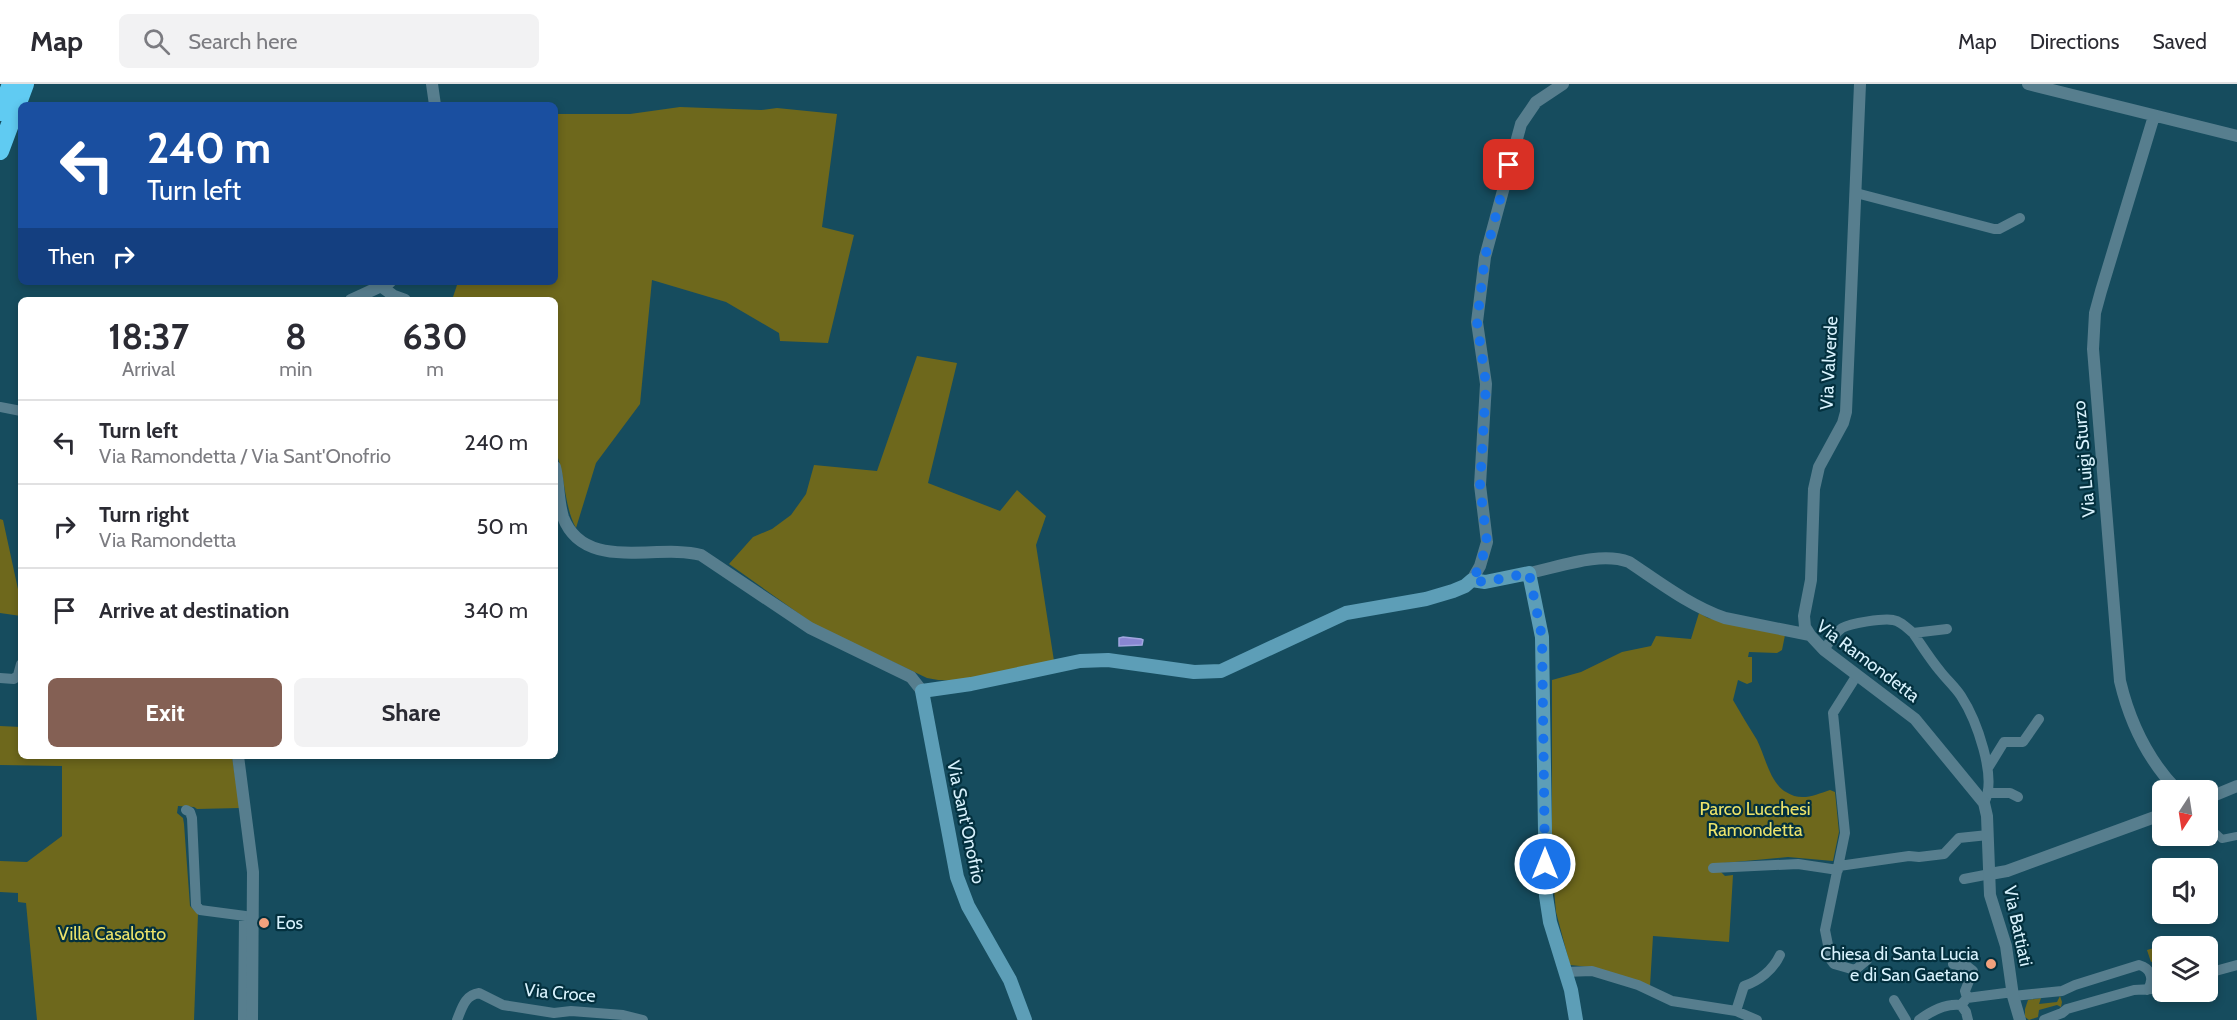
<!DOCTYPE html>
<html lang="en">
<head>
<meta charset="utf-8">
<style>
	:root { --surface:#fff; --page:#f2f2f3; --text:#2b2b33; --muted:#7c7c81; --line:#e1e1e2; --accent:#846054 }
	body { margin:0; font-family:Cabin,sans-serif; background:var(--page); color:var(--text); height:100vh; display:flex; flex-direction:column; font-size:22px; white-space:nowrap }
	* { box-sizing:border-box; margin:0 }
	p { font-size:20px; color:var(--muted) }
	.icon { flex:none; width:33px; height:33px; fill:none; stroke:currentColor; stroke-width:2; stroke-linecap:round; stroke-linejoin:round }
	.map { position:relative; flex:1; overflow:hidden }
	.panel { position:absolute; left:18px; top:213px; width:540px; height:462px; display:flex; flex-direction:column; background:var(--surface); border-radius:9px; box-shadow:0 3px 9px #0003 }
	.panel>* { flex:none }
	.top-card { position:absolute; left:18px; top:18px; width:540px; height:183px; border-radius:9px; box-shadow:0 3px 9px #0003; background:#1a4fa0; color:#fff; overflow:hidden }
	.needle { width:39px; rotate:192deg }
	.controls { position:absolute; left:2152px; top:696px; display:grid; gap:12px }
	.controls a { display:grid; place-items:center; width:66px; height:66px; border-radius:9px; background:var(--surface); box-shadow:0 3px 9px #0003; font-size:30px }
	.pin { position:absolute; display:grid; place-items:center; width:51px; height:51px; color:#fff; margin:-26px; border-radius:12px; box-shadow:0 3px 9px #0006 }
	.me { position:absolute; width:66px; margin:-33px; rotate:0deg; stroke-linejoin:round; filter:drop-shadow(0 0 4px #0008) }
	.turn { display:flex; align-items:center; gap:21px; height:126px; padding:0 30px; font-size:27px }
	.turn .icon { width:78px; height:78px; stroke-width:2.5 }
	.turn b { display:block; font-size:42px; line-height:51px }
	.then { display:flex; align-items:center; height:57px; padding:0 30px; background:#0003; gap:12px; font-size:22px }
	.eta { display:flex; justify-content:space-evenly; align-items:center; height:102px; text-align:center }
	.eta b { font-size:36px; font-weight:700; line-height:42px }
	.action { display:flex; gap:12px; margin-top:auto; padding:12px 30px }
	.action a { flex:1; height:69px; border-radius:9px; background:var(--accent); color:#fff; font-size:24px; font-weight:700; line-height:69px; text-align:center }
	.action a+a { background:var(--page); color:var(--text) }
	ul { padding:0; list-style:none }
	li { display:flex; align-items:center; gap:18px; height:84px; padding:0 30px; border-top:2px solid var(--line) }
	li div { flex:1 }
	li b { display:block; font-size:22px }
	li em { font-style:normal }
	header { display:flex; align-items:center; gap:36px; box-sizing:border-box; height:84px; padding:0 30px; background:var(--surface); border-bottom:2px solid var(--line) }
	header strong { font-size:28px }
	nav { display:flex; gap:33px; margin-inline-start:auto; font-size:21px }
	.search { width:420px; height:54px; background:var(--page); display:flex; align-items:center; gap:15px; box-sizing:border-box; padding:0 21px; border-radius:9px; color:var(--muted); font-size:22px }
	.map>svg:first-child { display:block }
	.green { fill:#6e681c }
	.water { fill:#8986d2; stroke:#a1a6df; stroke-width:1.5 }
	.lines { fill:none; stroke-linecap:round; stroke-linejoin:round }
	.pedestrian { stroke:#577e8e; stroke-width:8 }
	.minor { stroke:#577e8e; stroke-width:10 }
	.tertiary { stroke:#577e8e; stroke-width:12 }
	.secondary { stroke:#5d9eb7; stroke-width:14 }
	.motorway { stroke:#60cbf2; stroke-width:18 }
	.route { stroke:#1a73e8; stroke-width:10; stroke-dasharray:0 18 }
	.poi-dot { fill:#f1a17d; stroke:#03303e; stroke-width:2 }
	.labels { text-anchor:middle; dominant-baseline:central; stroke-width:4.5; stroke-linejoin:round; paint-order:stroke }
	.street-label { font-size:18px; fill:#d8f2fd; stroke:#03303e }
	.park-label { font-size:18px; fill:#ece36a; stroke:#03303e }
	.poi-label { font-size:18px; fill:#d8f2fd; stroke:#03303e; text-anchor:start }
</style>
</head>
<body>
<header>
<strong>Map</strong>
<div class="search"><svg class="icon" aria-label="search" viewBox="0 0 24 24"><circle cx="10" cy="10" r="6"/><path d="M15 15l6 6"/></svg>Search here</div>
<nav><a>Map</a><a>Directions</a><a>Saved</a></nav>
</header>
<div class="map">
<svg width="2237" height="936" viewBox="0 0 2237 936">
	<rect width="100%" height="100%" fill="#164c5e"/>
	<!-- green -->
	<path class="green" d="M680 23 761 26 777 24 837 30 822 143 854 151 828 259 780 257 779 249 726 218 652 196 640 320 596 379 576 444C563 420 566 391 555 366V216H452L458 198H555V30H630Z
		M917 272 957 279 928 399 1000 427 1017 406 1046 432 1036 461 1054 577C1016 585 965 603 927 594L815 541 729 480 753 453 772 445 791 431 806 410 814 381 877 387Z
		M0 435 3 436 21 519V532L0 529Z
		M1699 529 1708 534 1785 551 1782 566 1777 569 1749 568 1748 573H1752V598L1747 600 1738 596 1733 616C1741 630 1749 643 1757 656 1765 672 1770 699 1786 708 1801 718 1815 711 1830 706L1835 708 1839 748 1833 777 1788 773 1713 780 1725 792 1733 791 1729 858 1653 852 1650 902 1589 883 1570 881 1556 828 1552 783H1564L1565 771 1552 770V596L1581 588 1622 568 1651 562 1656 552 1691 555Z
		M0 642 21 643V672H232L240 724 197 725 194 723 178 722 177 729 183 734 184 740 190 822 198 830 194 936H37L26 819 18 818V809L0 808V777L27 778 62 752V682L0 681Z
		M2174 858 2176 862H2163V866L2155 868 2158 876 2151 878 2147 866Z
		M2060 912 2062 918 2061 923 2057 921 2039 926 2038 933 2029 936 2025 933V925L2028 916 2041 914 2039 920 2057 918Z"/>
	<!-- water -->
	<path class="water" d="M1123 553 1141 555 1143 556 1142 561 1119 562V554Z"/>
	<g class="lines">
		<!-- pedestrian -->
		<path class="pedestrian" d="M2208 742 2222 755 2237 752"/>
		<!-- minor -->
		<path class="minor" d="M1856 109 1994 145H1999L2020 134
			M0 323 21 327
			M1913 549C1922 562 1930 575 1940 587 1947 596 1955 603 1961 612 1976 635 1998 694 1984 719
			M1824 566C1829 558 1835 549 1842 544 1851 539 1884 534 1893 536 1901 537 1907 544 1913 549L1947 545
			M1857 591 1833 629 1845 749 1825 846 1831 876 1834 880 1855 886 1867 876
			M0 594 14 595 18 591 21 580
			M1988 684 2004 658H2023L2039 635
			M1989 709H2010L2018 713
			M186 726 190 728 192 734 196 821 200 826 253 833
			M1839 782 1909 772 1919 773 1944 770 1959 754 1988 751
			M1713 784 1798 780 1838 786
			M1964 795 1990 790
			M1953 880 1968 883 1973 887 1965 907 1967 914
			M1565 888 1592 887 1638 901 1672 917 1736 927 1757 936
			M2208 889 2237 881
			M2013 912 2062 907 2075 901 2139 881C2151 884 2155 896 2147 906
			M1894 916 1906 936
			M1961 921 1967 914 2013 908
			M1736 927 1744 902C1759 897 1773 886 1780 871
			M243 936 244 832
			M457 936C462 924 465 911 479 909L503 921 554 929 571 927 623 931 643 936
			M1919 936C1931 927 1945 919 1961 921L1966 928 1968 936
			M2044 936 2062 929 2067 925 2134 906 2153 905 2163 901"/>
		<!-- tertiary -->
		<path class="tertiary" d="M432 0 435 21
			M2028 0 2237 52
			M2154 32 2101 207 2095 229 2093 265 2120 597C2130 639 2147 675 2177 706
			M382 203 394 212 405 216
			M351 216 390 198
			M555 383C559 399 558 417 563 433 584 489 657 459 701 471L810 544 911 593 922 607
			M1529 489C1559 483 1600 467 1629 478 1659 498 1690 522 1725 534L1810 551 1824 566 1915 635 1984 719 1987 732 1990 811 2006 862 2013 912 2020 936
			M1472 496 1480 482 1487 458 1480 401 1486 300 1477 238 1485 173 1521 40 1536 18 1563 0
			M1810 551 1805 543 1804 532 1811 496 1814 405 1819 383 1843 339 1846 328 1860 0
			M238 672 253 788 252 936
			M2208 714 2237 702
			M1990 790 2007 787 2163 730"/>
		<!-- secondary -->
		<path class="secondary" d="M1025 936 1010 896 968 822 957 793 922 607 971 600 1080 577 1108 576 1194 588 1221 587 1346 529 1426 515 1453 507 1465 502 1472 496 1485 498 1529 489 1542 553 1546 812 1550 838 1571 906 1576 936"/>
		<!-- motorway -->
		<path class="motorway" d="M0 28 11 0
			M0 67 25 0"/>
	</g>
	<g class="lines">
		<!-- route -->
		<path class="route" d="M1509 81 1485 173 1477 238 1486 300 1480 402 1487 458 1480 482 1472 496 1485 498 1529 489 1542 553 1545 780"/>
	</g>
	<!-- markers -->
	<g class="poi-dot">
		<circle cx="264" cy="839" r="6"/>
		<circle cx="1991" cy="880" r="6"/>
	</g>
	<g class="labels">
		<!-- street labels -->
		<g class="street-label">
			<text transform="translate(1829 279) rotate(-87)">Via Valverde</text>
			<text transform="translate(2084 375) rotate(-95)">Via Luigi Sturzo</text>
			<text transform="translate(1868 577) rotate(37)">Via Ramondetta</text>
			<text transform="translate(966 738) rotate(78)">Via Sant'Onofrio</text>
			<text transform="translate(2018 842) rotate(78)">Via Battiati</text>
			<text transform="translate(560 909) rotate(5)">Via Croce</text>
		</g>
		<!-- park labels -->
		<g class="park-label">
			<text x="1755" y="725">Parco Lucchesi<tspan x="1755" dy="21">Ramondetta</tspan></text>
			<text x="112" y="850">Villa Casalotto</text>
		</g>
		<!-- poi labels -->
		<g class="poi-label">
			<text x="276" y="839">Eos</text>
			<text x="1979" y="870" text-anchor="end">Chiesa di Santa Lucia<tspan x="1979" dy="21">e di San Gaetano</tspan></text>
		</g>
	</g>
</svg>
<div class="controls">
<a><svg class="needle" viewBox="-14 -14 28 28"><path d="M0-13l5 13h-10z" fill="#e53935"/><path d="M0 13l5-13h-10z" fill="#7c7c81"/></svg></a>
<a><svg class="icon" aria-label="sound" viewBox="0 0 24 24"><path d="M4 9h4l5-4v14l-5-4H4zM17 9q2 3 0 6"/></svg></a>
<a><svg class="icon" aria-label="layers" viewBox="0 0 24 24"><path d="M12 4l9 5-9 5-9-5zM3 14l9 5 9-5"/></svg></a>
</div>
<div class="pin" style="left:1509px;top:81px;background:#d93025"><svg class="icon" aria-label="arrive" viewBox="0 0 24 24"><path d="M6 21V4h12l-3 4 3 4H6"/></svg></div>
<svg class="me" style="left:1545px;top:780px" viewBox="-20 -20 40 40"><circle r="17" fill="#1a73e8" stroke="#fff" stroke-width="3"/><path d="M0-11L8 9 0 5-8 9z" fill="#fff"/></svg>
<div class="top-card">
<div class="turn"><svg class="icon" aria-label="left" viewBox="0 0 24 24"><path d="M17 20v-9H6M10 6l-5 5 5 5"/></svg><div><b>240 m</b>Turn left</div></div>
<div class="then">Then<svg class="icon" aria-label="right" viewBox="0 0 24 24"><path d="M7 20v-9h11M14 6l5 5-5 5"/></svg></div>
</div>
<section class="panel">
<div class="eta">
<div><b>18:37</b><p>Arrival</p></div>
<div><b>8</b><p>min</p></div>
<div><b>630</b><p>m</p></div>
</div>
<ul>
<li><svg class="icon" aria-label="left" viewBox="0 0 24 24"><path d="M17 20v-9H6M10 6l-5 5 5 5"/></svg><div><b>Turn left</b><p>Via Ramondetta / Via Sant'Onofrio</p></div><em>240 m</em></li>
<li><svg class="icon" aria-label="right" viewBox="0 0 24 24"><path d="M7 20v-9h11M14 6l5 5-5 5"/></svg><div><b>Turn right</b><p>Via Ramondetta</p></div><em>50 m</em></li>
<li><svg class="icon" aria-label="arrive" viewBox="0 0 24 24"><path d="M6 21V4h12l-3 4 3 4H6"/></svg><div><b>Arrive at destination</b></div><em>340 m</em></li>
</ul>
<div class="action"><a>Exit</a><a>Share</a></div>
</section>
</div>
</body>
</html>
